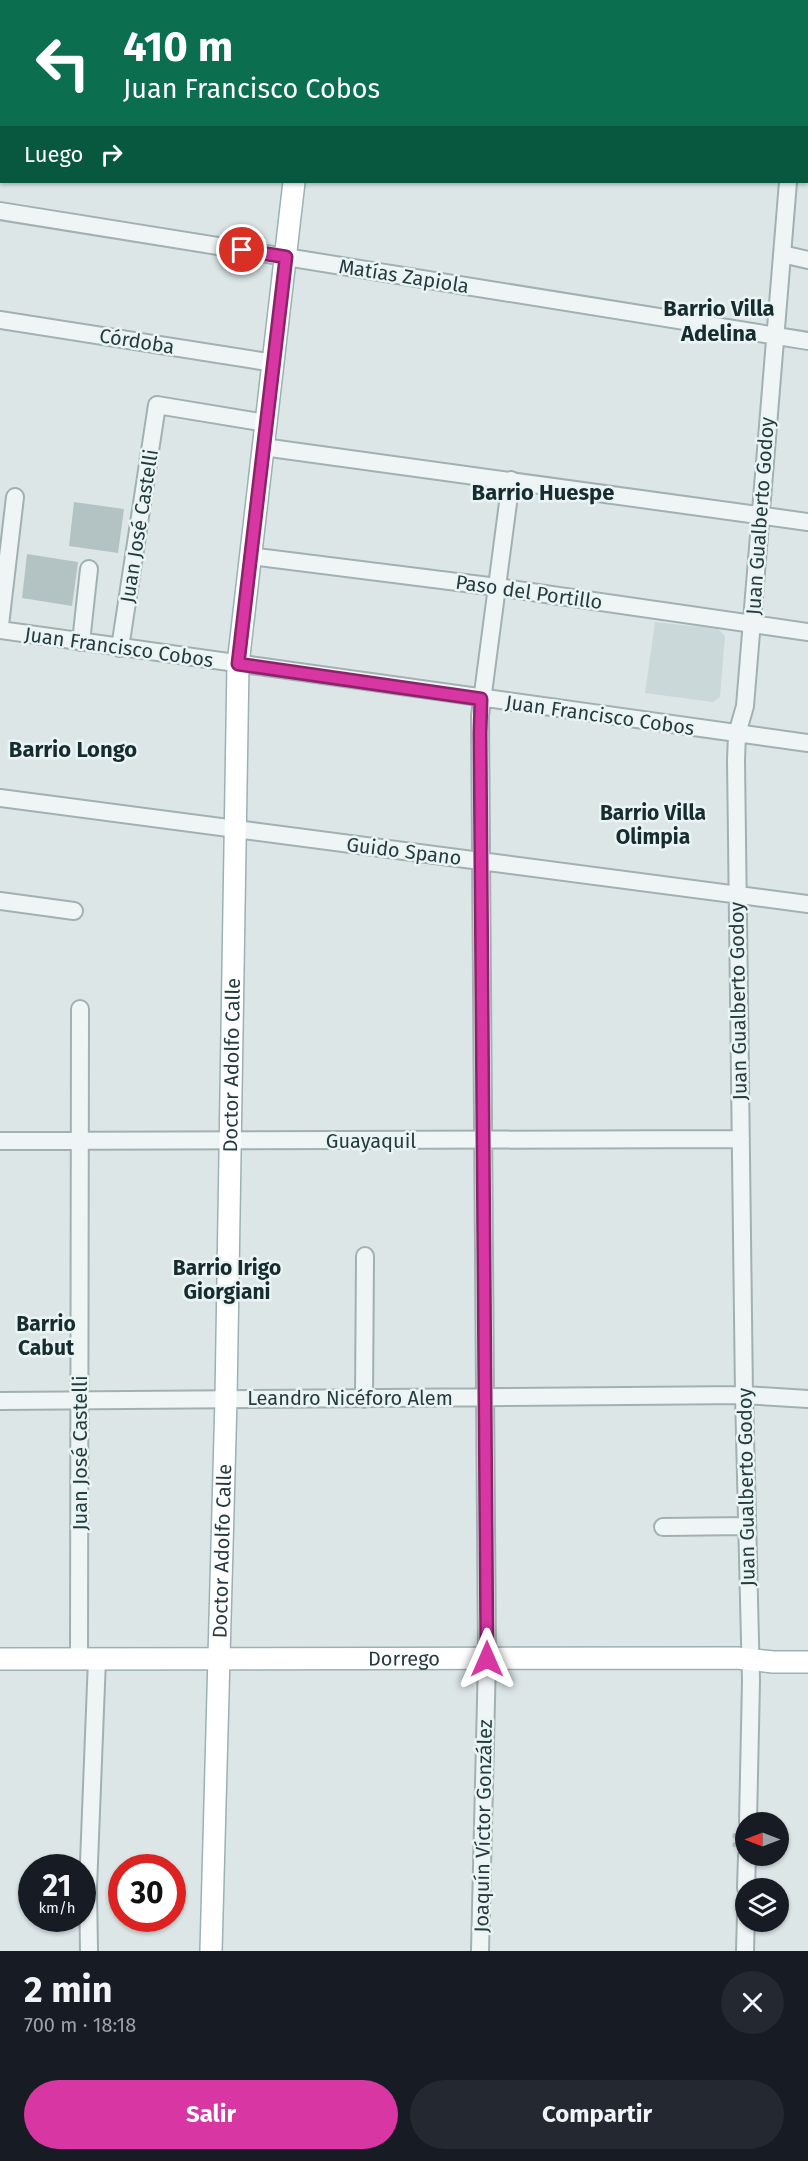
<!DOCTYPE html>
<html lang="es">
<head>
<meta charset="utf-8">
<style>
	:root { --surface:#171b24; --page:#242831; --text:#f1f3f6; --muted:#9ea1a6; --accent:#d736a3 }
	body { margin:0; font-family:"Fira Sans",sans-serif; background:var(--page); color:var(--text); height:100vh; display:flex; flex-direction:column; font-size:22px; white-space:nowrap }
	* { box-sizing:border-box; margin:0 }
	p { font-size:20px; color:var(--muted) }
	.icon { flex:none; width:33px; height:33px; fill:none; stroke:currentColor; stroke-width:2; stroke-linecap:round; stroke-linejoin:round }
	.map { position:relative; height:1951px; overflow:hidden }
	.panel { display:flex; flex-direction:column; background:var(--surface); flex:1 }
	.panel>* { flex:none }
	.top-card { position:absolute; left:0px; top:0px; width:808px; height:183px; box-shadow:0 2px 4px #0004; background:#0b6e4f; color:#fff; overflow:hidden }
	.needle { width:39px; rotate:270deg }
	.tools { position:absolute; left:735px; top:1812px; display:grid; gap:12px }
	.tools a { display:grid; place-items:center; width:54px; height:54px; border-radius:50%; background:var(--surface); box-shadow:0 2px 4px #0004; font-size:30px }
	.speed { position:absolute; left:18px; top:1854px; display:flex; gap:12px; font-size:30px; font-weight:700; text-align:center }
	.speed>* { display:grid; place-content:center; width:78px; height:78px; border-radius:50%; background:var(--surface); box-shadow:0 2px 4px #0004; line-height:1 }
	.speed small { font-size:15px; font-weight:400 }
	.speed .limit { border:9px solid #d22; background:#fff; color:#111 }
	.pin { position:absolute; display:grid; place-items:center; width:51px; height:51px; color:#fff; margin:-26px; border:3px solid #fff; border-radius:50%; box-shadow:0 2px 6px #0007 }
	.me { position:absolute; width:66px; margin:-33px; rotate:0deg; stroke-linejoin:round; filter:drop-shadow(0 0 4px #0008) }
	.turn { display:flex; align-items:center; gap:21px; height:126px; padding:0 24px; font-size:27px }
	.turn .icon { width:78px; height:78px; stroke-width:2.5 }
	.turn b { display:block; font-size:42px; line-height:51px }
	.then { display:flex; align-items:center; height:57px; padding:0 24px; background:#0003; gap:12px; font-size:22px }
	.round { display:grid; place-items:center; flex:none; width:63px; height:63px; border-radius:32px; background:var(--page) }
	.head { display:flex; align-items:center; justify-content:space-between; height:102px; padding:0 24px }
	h1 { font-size:36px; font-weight:700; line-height:45px }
	.button { display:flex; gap:12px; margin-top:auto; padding:12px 24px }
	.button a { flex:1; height:69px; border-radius:36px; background:var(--accent); color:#fff; font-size:24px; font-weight:700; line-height:69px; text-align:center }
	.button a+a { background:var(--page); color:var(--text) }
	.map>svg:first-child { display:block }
	.built { fill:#cad8d9 }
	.building { fill:#b3c3c4 }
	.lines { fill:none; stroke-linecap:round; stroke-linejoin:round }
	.minor-casing { stroke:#a1b0b1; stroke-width:20 }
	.major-casing { stroke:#9ab2b4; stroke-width:24 }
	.path { stroke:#b6c1c2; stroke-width:3; stroke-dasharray:4.5 4.5; stroke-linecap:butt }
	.minor { stroke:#eff5f5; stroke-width:16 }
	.major { stroke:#fff; stroke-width:21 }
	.route-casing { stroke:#8c236a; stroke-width:15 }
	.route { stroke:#d736a3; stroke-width:10 }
	.labels { text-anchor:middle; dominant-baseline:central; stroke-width:5; stroke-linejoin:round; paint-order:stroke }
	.street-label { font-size:20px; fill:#253c3f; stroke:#ebf4f5 }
	.neighbourhood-label { font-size:21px; font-weight:bold; fill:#172c2f; stroke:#ebf4f5 }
	.quarter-label { font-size:22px; font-weight:bold; fill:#172c2f; stroke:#ebf4f5 }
</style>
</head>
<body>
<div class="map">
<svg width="808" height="1951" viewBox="0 0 808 1951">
	<rect width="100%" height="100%" fill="#dce6e7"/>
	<!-- built -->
	<path class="built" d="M655 622 718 629 725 636 720 697 713 702 645 693Z"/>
	<!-- building -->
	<path class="building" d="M74 502 124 509 118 553 69 546Z
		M27 554 78 562 72 606 22 598Z"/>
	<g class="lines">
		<defs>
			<path id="minor" d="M544 2V0
				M803 2 804 0
				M0 11H2
				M807 144 808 145
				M0 211 808 341
				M782 254 808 260
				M0 320 274 363
				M263 447 808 522
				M250 556 497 587 808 632
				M0 625 15 497
				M0 630 808 743
				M81 642 89 569
				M120 648 157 405 266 423
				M0 798 808 904
				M0 901 74 911
				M0 1141 741 1139
				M364 1399 365 1256
				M0 1401 744 1395 808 1399
				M663 1527 747 1526
				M79 1659 80 1009
				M748 1822 751 1681 744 1395 736 760 737 734 745 706 788 182
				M746 1888 747 1856
				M89 1951 88 1888 97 1659
				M480 1951 487 1659 480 716 511 480
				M745 1951 746 1915"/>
			<g id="major">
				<path d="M312 2 313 0"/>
				<path id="s1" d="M0 1659 737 1658 773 1662H808"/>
				<path id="s2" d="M211 1951 226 1399 238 664 294 182"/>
			</g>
		</defs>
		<!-- minor casing -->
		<use href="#minor" class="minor-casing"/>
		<!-- major casing -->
		<use href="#major" class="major-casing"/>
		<!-- path -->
		<path class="path" d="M734 1847V1830"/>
		<!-- minor -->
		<use href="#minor" class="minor"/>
		<!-- major -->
		<use href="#major" class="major"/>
	</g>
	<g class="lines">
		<defs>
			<path id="route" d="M242 250 286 257 238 664 481 699 480 733 487 1659"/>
		</defs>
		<!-- route casing -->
		<use href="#route" class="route-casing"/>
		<!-- route -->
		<use href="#route" class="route"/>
	</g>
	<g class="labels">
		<!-- street labels -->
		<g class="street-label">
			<text transform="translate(404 276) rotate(9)">Matías Zapiola</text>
			<text transform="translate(137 341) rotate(9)">Córdoba</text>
			<text transform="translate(760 516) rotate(-86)">Juan Gualberto Godoy</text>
			<text transform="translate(139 526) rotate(-81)">Juan José Castelli</text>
			<text transform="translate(529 592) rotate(8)">Paso del Portillo</text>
			<text transform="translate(119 647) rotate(8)">Juan Francisco Cobos</text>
			<text transform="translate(600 715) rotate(8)">Juan Francisco Cobos</text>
			<text transform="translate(404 851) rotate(7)">Guido Spano</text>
			<text transform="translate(738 1001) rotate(-91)">Juan Gualberto Godoy</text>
			<text stroke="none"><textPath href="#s2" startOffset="886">Doctor Adolfo Calle</textPath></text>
			<text x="371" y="1141">Guayaquil</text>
			<text x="350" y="1398">Leandro Nicéforo Alem</text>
			<text transform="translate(80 1453) rotate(-90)">Juan José Castelli</text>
			<text transform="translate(746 1487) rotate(-91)">Juan Gualberto Godoy</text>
			<text stroke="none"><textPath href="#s2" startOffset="400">Doctor Adolfo Calle</textPath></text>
			<text stroke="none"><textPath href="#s1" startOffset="404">Dorrego</textPath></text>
			<text transform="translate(483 1826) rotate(-89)">Joaquín Víctor González</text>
		</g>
		<!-- neighbourhood labels -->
		<g class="neighbourhood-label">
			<text x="653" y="813">Barrio Villa<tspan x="653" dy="24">Olimpia</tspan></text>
			<text x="227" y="1268">Barrio Irigo<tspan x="227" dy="24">Giorgiani</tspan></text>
			<text x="46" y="1324">Barrio<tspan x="46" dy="24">Cabut</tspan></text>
		</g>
		<!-- quarter labels -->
		<g class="quarter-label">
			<text x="719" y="308">Barrio Villa<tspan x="719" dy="25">Adelina</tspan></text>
			<text x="543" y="492">Barrio Huespe</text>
			<text x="73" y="749">Barrio Longo</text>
		</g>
	</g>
</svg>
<div class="tools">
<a><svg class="needle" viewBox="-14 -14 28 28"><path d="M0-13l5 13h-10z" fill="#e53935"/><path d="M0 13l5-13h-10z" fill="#9ea1a6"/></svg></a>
<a><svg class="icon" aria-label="layers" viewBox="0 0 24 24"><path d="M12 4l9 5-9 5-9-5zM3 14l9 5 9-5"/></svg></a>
</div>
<div class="speed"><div>21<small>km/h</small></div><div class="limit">30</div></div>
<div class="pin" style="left:242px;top:250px;background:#d93025"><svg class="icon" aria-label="arrive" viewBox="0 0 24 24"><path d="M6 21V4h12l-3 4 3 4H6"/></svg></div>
<svg class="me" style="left:487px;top:1659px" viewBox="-20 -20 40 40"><path d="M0-17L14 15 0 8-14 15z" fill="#d736a3" stroke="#fff" stroke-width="4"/></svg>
<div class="top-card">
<div class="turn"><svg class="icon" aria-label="left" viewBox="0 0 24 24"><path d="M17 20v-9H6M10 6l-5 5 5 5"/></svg><div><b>410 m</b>Juan Francisco Cobos</div></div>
<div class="then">Luego<svg class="icon" aria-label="right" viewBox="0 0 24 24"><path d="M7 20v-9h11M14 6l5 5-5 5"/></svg></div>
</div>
</div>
<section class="panel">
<div class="head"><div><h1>2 min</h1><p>700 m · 18:18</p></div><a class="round"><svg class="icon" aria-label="close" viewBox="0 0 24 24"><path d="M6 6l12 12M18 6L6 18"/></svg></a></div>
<div class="button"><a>Salir</a><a>Compartir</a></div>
</section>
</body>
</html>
